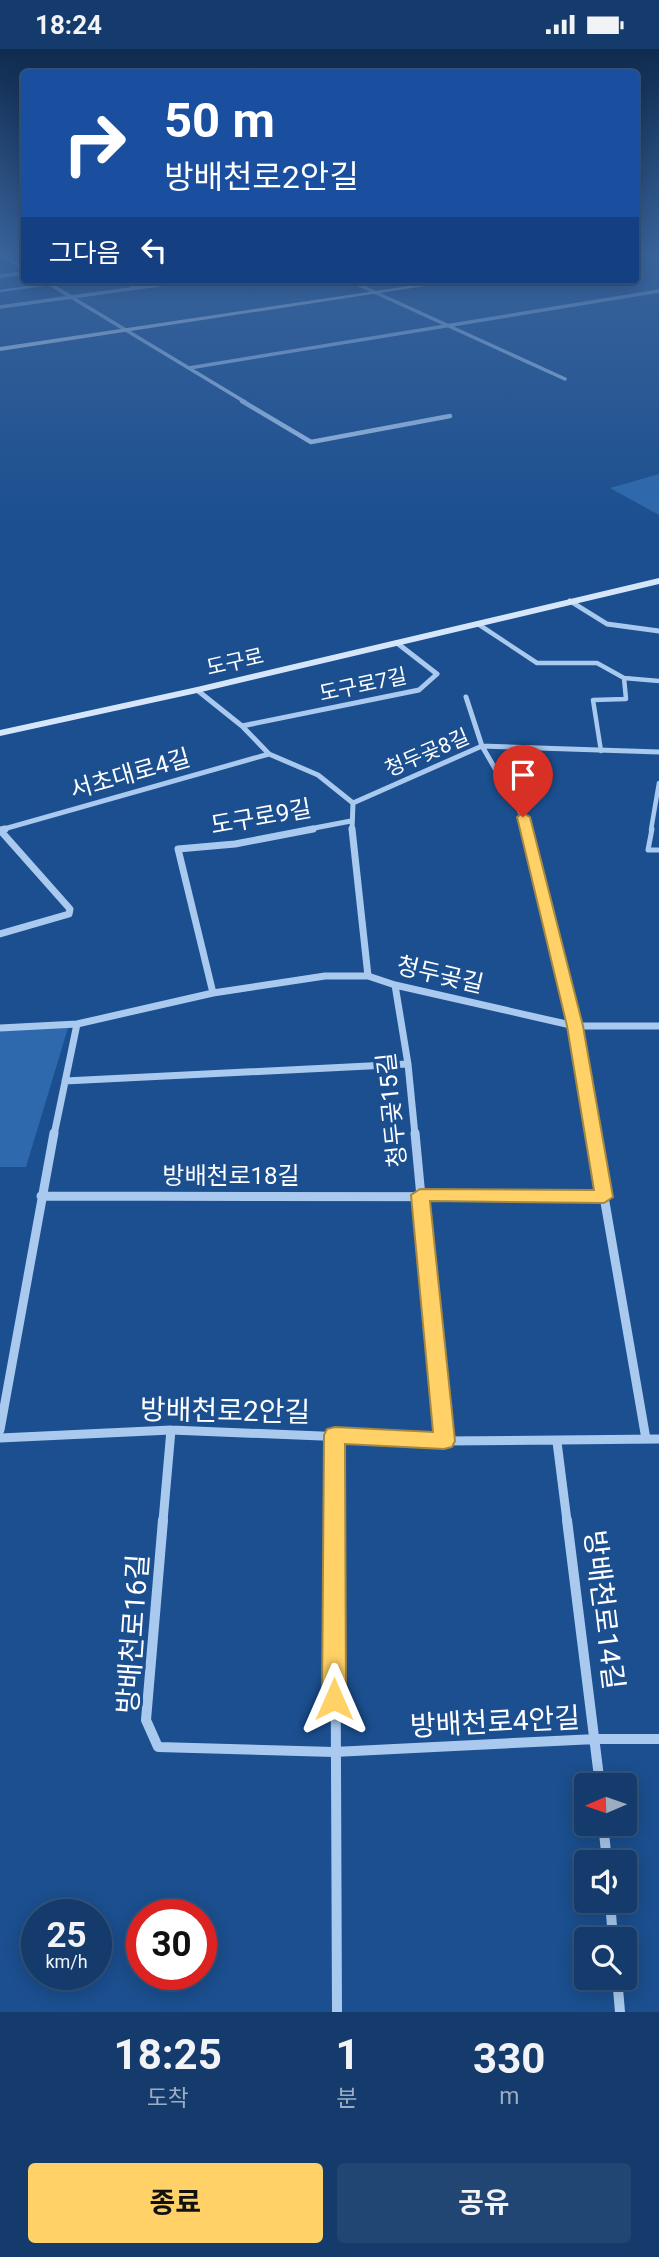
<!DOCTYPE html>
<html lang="ko">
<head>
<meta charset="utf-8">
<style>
	:root { --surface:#143b6b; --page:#214673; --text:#f1f3f6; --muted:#9dadc1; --line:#33557e; --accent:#ffd166 }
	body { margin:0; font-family:Roboto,"Noto Sans KR",sans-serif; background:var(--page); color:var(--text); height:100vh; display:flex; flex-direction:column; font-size:26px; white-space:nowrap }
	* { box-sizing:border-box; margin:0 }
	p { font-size:23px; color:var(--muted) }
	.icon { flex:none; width:38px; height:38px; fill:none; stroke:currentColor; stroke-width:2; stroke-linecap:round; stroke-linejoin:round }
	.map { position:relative; height:1963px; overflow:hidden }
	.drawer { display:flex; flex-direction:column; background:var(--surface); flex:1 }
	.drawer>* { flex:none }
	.banner { position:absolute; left:21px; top:21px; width:618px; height:214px; border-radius:7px; box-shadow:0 4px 18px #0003,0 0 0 2px var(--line); background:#1a4fa0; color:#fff; overflow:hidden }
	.needle { width:46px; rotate:268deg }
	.tools { position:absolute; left:574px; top:1724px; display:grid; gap:14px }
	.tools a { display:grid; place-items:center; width:63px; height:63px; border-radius:7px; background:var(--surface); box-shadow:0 4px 18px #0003,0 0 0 2px var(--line); font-size:35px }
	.speed { position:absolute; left:21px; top:1850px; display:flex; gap:14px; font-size:35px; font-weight:700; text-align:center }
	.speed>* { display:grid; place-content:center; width:91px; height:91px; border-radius:50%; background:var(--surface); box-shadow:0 4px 18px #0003,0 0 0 2px var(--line); line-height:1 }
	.speed small { font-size:18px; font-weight:400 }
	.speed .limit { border:10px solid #d22; background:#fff; color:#111 }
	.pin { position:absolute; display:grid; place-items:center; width:60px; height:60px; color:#fff; margin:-72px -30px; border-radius:50% 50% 50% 0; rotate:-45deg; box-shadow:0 0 7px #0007 }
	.pin .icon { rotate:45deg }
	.me { position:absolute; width:77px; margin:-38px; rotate:0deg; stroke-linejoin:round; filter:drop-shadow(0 0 5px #0008) }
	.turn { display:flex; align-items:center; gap:24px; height:147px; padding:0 28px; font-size:32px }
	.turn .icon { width:91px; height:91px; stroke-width:2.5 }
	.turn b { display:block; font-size:49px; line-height:60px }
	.then { display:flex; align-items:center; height:66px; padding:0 28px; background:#0003; gap:14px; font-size:26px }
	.eta { display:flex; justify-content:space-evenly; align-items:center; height:119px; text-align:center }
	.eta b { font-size:42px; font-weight:700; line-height:49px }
	.cta { display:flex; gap:14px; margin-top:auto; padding:14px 28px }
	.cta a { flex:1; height:80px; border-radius:7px; background:var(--accent); color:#111; font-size:28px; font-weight:700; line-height:80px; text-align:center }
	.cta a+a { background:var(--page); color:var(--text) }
	.status { display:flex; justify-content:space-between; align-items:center; height:49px; padding:0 35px; background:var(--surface); direction:ltr }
	.status svg { height:19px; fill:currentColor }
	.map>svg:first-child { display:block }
	.green { fill:#2e69ad }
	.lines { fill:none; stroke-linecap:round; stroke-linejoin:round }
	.lane-far2 { stroke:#a9c9ee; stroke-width:2.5 }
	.lane-far1 { stroke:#a9c9ee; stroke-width:4.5 }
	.lane { stroke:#a9c9ee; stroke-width:5 }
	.street-far5 { stroke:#a9c9ee; stroke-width:3.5 }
	.street-far4 { stroke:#a9c9ee; stroke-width:4.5 }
	.street-far3 { stroke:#a9c9ee; stroke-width:5 }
	.street-far2 { stroke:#a9c9ee; stroke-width:7 }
	.street-far1 { stroke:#a9c9ee; stroke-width:9 }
	.street { stroke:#a9c9ee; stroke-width:10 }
	.secondary { fill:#d6e6fa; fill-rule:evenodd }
	.route { fill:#ffd166; stroke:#a68842; stroke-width:2 }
	.labels { text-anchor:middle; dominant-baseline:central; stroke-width:6; stroke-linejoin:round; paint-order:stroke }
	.far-street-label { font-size:21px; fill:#fff; stroke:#1b4f8f }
	.street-label { font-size:24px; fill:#fff; stroke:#1b4f8f }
	.near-street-label { font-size:28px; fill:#fff; stroke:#1b4f8f }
</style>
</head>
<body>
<div class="status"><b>18:24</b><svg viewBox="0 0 49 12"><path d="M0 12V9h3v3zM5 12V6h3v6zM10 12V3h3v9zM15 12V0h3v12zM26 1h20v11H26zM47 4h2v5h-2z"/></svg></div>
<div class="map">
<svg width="659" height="1963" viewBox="0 0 659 1963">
	<rect width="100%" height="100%" fill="#1b4f8f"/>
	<!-- green -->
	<path class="green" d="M659 425V466L610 439Z
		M68 979 26 1118H0V981Z"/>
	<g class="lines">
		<!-- lane-far2 -->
		<path class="lane-far2" d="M122 231 136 239
			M160 231 166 235
			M0 242 50 235"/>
		<!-- lane-far1 -->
		<path class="lane-far1" d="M478 575 537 614H597L624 629 659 632
			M601 702 593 651 626 650 624 629
			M651 781 659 734"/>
		<!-- lane -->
		<path class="lane" d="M652 780 648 801H659"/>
		<!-- street-far5 -->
		<path class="street-far5" d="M0 205 24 219
			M0 227 24 224
			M43 231 245 353
			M348 231 565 330
			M0 258 194 231
			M189 319 659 242"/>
		<!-- street-far4 -->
		<path class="street-far4" d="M242 352 311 393 450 367"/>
		<!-- street-far3 -->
		<path class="street-far3" d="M570 552 607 575 659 582
			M197 641 242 677 269 705 318 726 353 754
			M466 648 482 697 523 768 526 781
			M242 677 419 641 437 625 397 594
			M353 754 482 697 659 703
			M0 781 269 705
			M304 781 351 772
			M352 781 353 754"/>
		<!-- street-far2 -->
		<path class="street-far2" d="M352 780 368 927
			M526 780 575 977 594 1086
			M0 885 69 865 70 860 0 781 5 780
			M395 936 408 1015 415 1086
			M213 944 178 800 235 795 313 780
			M0 979 77 975 213 944 325 927H368L395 936 575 977H659
			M65 1032 408 1015
			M54 1086 77 975"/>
		<!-- street-far1 -->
		<path class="street-far1" d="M415 1084 444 1392
			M593 1084 646 1390
			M41 1147 604 1148
			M0 1381 54 1084
			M0 1389 171 1381 444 1392 659 1390
			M557 1393 567 1472
			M163 1472 171 1381
			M335 1472V1386"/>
		<!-- street -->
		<path class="street" d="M163 1471 146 1671 158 1698 334 1703 596 1690H659
			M335 1471 337 1963
			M567 1471 600 1736
			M603 1774 607 1813
			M610 1852 613 1890
			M617 1928 620 1963"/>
		<!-- secondary -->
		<path class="secondary" d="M635 204H644L635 207Z
			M449 231H464L0 302V298Z
			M659 529V535L197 644 0 687V681L197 638Z"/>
	</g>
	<!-- sky -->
	<linearGradient id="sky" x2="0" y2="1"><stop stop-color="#0f2b4f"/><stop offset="0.43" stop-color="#39639b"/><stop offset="1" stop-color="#39639b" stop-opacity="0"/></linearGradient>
	<rect width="659" height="479" fill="url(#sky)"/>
	<!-- route -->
	<path class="route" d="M523 764 530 768 583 977 613 1148 604 1154 430 1152 455 1392 452 1398 444 1400 345 1395 346 1650 342 1658 334 1661 325 1658 322 1650 324 1386 327 1380 335 1378 433 1383 411 1146 420 1140 594 1141 567 977 517 768Z"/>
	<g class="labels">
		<!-- far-street labels -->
		<g class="far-street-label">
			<text transform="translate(235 613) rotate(-13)">도구로</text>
			<text transform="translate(363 636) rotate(-12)">도구로7길</text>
			<text transform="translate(427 704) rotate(-23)">청두곶8길</text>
		</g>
		<!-- street labels -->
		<g class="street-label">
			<text transform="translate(130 725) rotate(-16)">서초대로4길</text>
			<text transform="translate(261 768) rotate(-10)">도구로9길</text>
			<text transform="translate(440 926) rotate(13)">청두곶길</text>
			<text transform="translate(392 1061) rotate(-96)">청두곶15길</text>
			<text x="231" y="1127">방배천로18길</text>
		</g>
		<!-- near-street labels -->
		<g class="near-street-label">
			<text transform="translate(225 1362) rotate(1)">방배천로2안길</text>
			<text transform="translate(604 1561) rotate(83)">방배천로14길</text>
			<text transform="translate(133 1585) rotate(-86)">방배천로16길</text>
			<text transform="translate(495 1673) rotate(-3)">방배천로4안길</text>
		</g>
	</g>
</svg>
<div class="tools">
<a><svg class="needle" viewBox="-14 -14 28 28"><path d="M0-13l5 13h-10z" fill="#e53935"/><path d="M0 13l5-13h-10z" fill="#9dadc1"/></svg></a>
<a><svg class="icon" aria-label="sound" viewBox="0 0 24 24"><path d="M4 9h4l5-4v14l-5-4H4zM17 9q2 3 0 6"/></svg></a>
<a><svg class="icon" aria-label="search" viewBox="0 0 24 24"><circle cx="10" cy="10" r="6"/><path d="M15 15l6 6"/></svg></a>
</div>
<div class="speed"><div>25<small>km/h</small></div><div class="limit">30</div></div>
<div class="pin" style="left:523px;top:768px;background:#d93025"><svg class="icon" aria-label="arrive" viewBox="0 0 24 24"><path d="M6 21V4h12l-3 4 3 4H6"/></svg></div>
<svg class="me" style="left:334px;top:1650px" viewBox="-20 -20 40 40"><path d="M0-17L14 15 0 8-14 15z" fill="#ffd166" stroke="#fff" stroke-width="4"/></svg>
<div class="banner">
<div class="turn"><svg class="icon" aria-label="right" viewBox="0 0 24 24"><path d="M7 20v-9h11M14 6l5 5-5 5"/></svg><div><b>50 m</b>방배천로2안길</div></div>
<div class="then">그다음<svg class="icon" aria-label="left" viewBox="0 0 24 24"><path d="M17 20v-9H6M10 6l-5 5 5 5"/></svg></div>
</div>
</div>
<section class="drawer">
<div class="eta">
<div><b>18:25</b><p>도착</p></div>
<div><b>1</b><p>분</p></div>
<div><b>330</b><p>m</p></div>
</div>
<div class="cta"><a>종료</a><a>공유</a></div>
</section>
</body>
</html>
